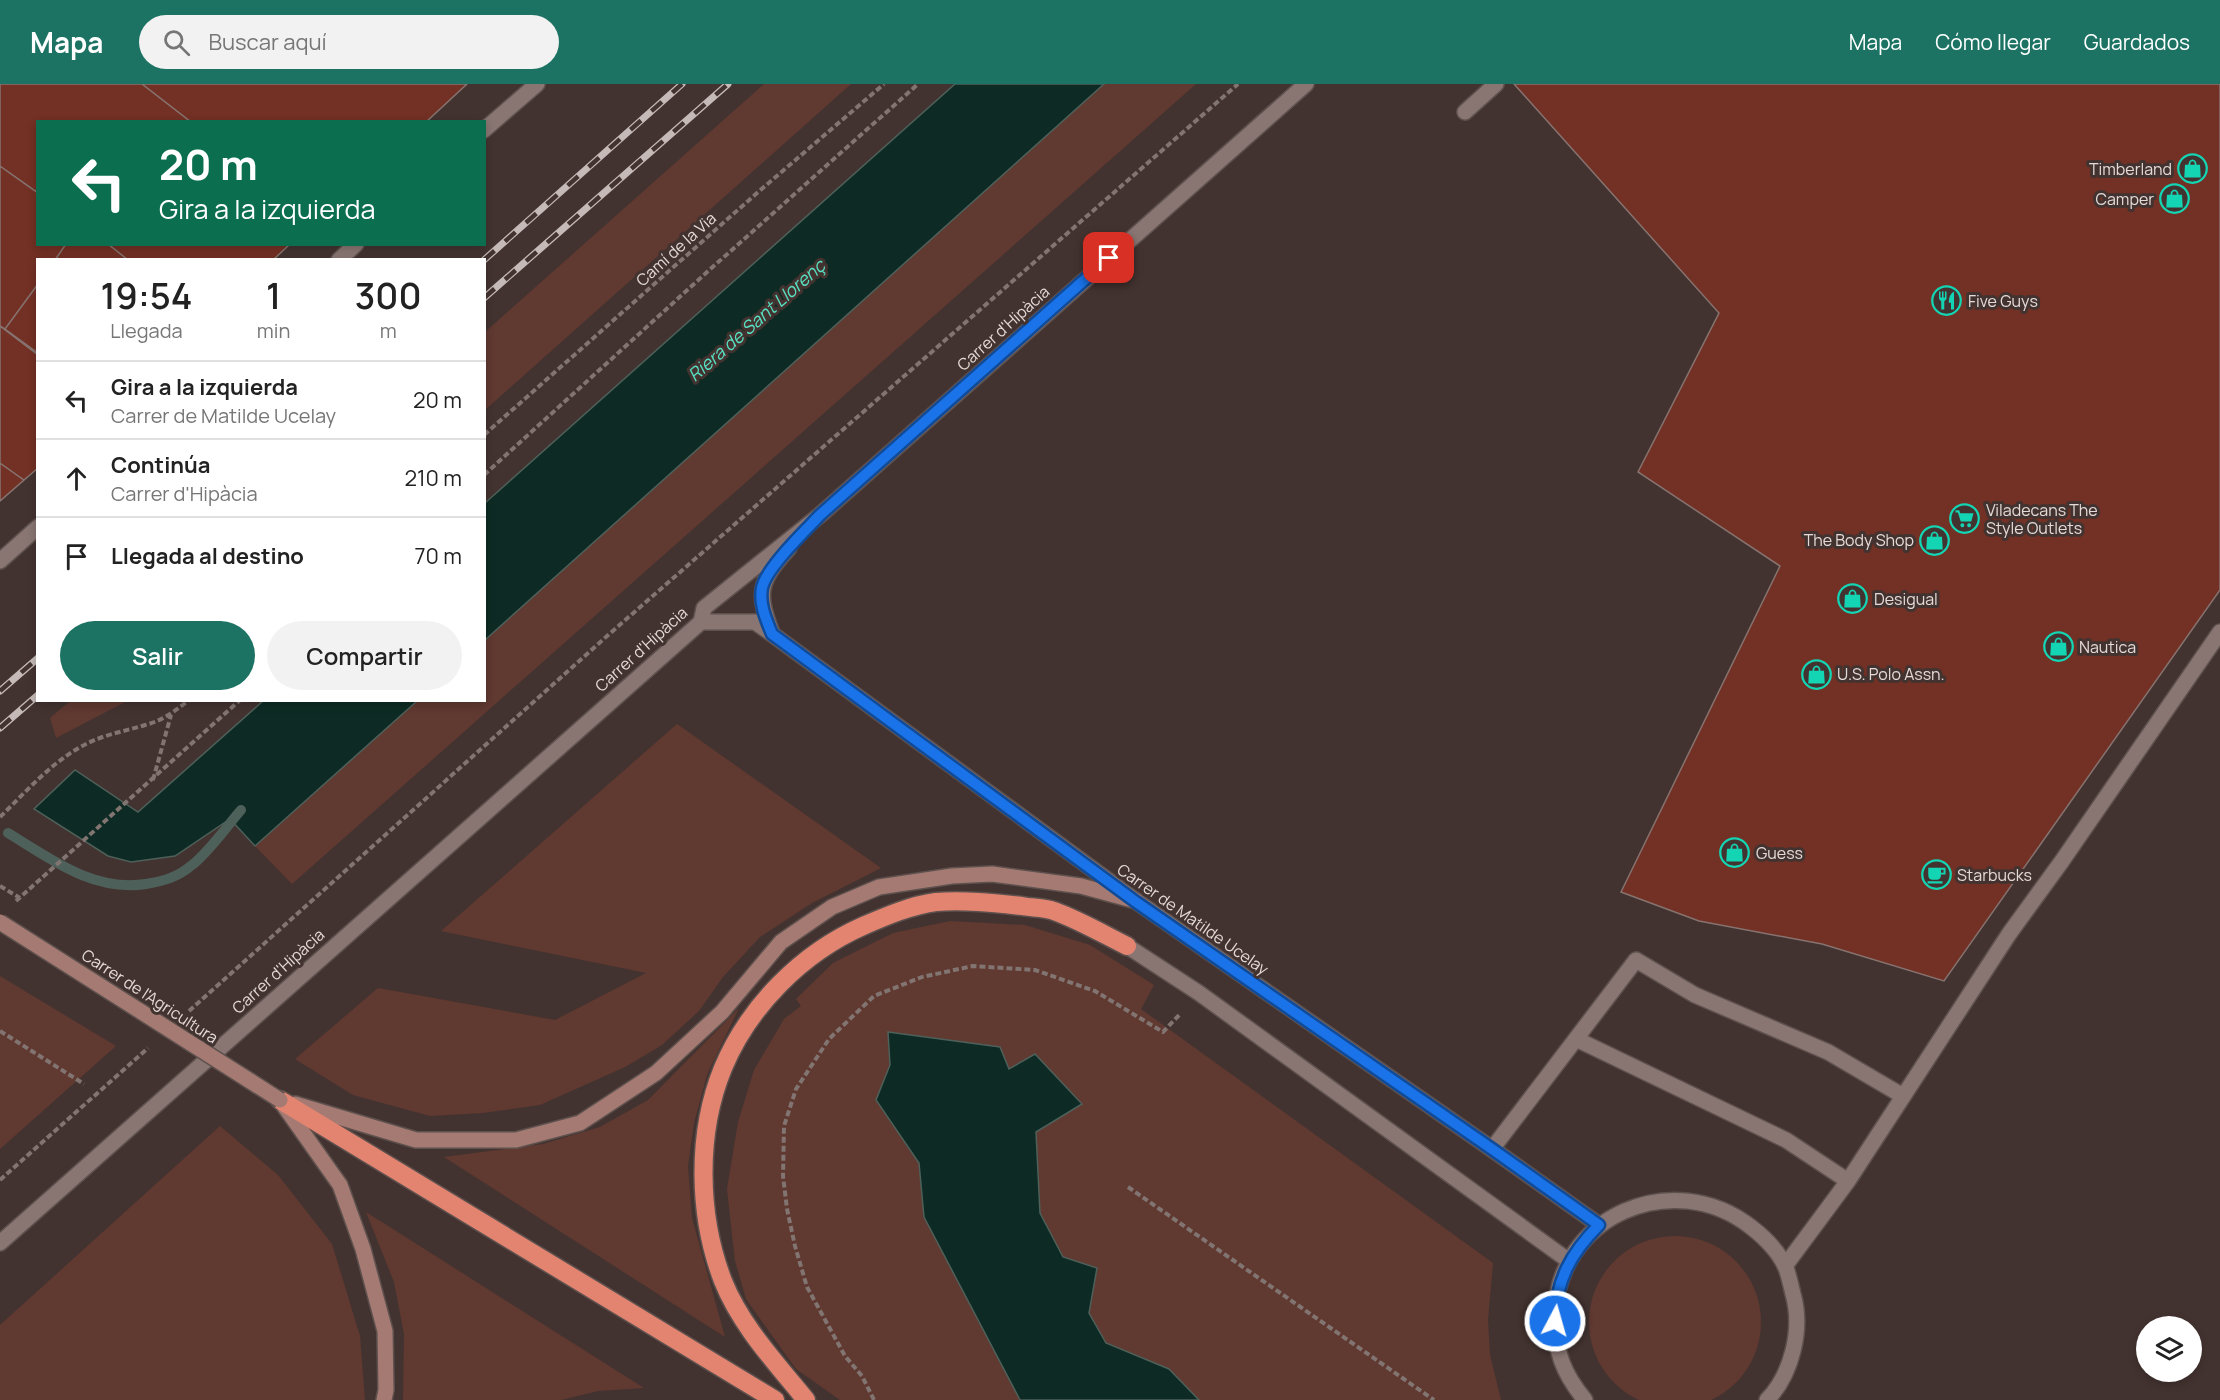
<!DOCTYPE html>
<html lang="es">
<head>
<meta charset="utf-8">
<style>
	:root { --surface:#fff; --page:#f2f2f2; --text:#222; --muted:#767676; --line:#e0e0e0; --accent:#1c7363 }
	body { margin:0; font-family:Manrope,sans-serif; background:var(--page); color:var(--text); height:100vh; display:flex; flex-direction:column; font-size:22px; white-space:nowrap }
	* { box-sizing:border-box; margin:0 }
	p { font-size:20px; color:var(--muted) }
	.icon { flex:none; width:33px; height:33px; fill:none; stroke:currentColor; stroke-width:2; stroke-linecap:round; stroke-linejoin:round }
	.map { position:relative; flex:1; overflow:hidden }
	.drawer { position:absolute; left:36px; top:174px; width:450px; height:444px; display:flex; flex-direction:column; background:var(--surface); border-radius:0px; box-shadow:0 3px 9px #0003 }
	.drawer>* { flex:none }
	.banner { position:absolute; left:36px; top:36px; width:450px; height:126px; border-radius:0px; box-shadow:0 3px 9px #0003; background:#0b6e4f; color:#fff; overflow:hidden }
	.controls { position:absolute; left:2136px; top:1232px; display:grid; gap:12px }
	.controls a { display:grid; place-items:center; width:66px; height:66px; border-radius:50%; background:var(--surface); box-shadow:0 3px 9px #0003; font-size:30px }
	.pin { position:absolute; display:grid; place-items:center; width:51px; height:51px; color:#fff; margin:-26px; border-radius:12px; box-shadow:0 3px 9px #0006 }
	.me { position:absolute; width:66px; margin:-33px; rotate:6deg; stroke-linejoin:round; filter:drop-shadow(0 0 4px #0008) }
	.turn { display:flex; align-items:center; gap:21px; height:126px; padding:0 24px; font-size:27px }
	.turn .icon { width:78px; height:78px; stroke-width:2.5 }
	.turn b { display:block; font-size:42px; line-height:51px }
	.eta { display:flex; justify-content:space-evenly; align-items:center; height:102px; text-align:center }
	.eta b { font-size:36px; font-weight:600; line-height:42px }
	.primary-button { display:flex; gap:12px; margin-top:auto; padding:12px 24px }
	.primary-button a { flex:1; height:69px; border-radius:36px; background:var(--accent); color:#fff; font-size:24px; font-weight:600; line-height:69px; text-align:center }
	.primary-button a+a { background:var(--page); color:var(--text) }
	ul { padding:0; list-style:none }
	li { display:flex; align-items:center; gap:18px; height:78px; padding:0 24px; border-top:2px solid var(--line) }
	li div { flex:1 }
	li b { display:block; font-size:22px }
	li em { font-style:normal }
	header { display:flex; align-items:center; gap:36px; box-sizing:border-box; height:84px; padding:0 30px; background:var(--accent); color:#fff }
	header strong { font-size:28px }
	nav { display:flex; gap:33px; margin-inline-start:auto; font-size:21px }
	.search { width:420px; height:54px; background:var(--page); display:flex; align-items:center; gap:15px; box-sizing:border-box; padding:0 21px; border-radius:33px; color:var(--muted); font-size:22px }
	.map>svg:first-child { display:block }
	.green { fill:#603931 }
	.water { fill:#0d2b24; stroke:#4e605a; stroke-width:1.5 }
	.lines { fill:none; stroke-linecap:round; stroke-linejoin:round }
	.stream { stroke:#4e605a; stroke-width:10 }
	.building { fill:#733024; stroke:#86736f; stroke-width:1.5 }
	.lane-casing { stroke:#5d504d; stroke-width:18 }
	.street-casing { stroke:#5d504d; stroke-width:18 }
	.secondary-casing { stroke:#5d504d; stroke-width:18 }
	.highway-casing { stroke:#5d504d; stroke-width:21 }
	.path { stroke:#817471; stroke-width:4; stroke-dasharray:6 3; stroke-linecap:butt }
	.lane { stroke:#897672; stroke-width:15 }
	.street { stroke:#897672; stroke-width:15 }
	.secondary { stroke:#a47a72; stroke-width:15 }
	.highway { stroke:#e38471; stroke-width:18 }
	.rail-casing { stroke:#c5bab7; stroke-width:7 }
	.rail { stroke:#433330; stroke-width:4.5; stroke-dasharray:14; stroke-linecap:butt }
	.secondary-bridge-casing { stroke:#5d504d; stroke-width:18; stroke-linecap:butt }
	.secondary-bridge { stroke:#a47a72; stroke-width:15 }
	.route-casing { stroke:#114b97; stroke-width:15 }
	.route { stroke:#1a73e8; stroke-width:10 }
	.labels { text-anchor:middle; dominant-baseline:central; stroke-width:6; stroke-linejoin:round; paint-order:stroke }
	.poi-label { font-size:16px; fill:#e4dad7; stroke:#433330; text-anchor:start }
	.street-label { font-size:16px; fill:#e4dad7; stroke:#433330 }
	.water-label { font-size:18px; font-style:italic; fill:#57e1c2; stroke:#433330 }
</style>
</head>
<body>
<header>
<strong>Mapa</strong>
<div class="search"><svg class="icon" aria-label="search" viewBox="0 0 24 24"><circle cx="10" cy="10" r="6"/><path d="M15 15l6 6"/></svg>Buscar aquí</div>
<nav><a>Mapa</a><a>Cómo llegar</a><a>Guardados</a></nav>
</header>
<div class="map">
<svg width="2220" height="1316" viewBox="0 0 2220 1316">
	<rect width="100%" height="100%" fill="#433330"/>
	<!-- green -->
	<path class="green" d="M764 0H851L485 326V248Z
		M1104 0H1196L292 800 255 762 417 617 484 616 485 556Z
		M70 617V616L127 617 56 654 50 634Z
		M677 640 881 784 812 819 760 853 723 893 699 927 662 961 625 983 540 1021 483 1029 430 1032 353 1011 295 975 378 904 555 936 646 889 441 847Z
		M950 837 1025 841 1090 861 1154 901 1141 925 1493 1179 1488 1236 1490 1271 1501 1316H840L796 1285 746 1215 735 1177 727 1105 738 1038 754 986 784 935 801 922 796 915 833 879 893 849Z
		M0 892 116 962 0 1065Z
		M739 924 707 991 694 1039 688 1082 692 1134 725 1253 444 1073 543 1060 600 1043 648 1016Z
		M220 1042 278 1091 332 1160 360 1252 365 1316H0V1241Z
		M366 1128 644 1304 598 1307 561 1316H403L404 1250 394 1198Z
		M1589 1238a86 86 0 1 1 172 0a86 86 0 1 1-172 0Z"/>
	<!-- water -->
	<path class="water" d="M955 0H1104L485 556V419Z
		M263 617H417L255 762 230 735 175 772 131 778 108 772 34 725 75 686 138 728Z
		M888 948 1000 963 1009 985 1035 970 1082 1020 1036 1048 1040 1129 1063 1173 1097 1184 1089 1229 1106 1259 1169 1285 1199 1316H1020L924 1133 919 1079 876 1016 890 981Z"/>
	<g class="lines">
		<!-- stream -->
		<path class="stream" d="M8 749C51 775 93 808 146 800 164 797 178 793 192 781 208 769 227 742 241 726"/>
	</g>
	<!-- building -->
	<path class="building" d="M0 0H142L191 38H38V109L0 82Z
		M142 0H467L426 38H191Z
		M1514 0H2220V506L1944 897 1822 860 1699 837 1621 808 1780 482 1638 388 1719 229Z
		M0 82 38 109V160H66L55 176H38V200L5 245 0 242Z
		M66 160H108L128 176H55Z
		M108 160H290L273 176H128Z
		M38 200V269L5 245Z
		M0 242 38 271V384L24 396 0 379Z
		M0 379 24 396 0 417Z"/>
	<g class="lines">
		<defs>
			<path id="lane" d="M1465 28 1496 0
				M1576 955 1786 1056 1848 1097
				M1492 1065 1636 876 1695 911 1828 968 1903 1012
				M1785 1182 1848 1097 2009 850 2062 777 2220 548"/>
			<path id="street" d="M484 46 537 0
				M339 176 356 160
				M0 477 38 443
				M701 538H755L772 550 1136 817 1492 1065 1599 1141
				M772 549C756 508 759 497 789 464
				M1127 862 1199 909 1569 1177
				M0 1159 701 538 704 524 820 431 1306 0
				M1585 1316C1563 1289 1555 1268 1555 1233 1556 1132 1673 1082 1751 1143 1764 1153 1779 1168 1786 1184 1789 1192 1791 1202 1793 1210 1803 1245 1792 1290 1767 1316"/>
			<path id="secondary" d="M282 1019 340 1101 363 1165 385 1247 386 1306 384 1316
				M295 1020 416 1056H516L580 1039 656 989 722 928 781 858 832 823 879 803 952 792 992 790 1081 802 1136 817"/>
			<path id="highway" d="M280 1016 775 1316
				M806 1316C776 1279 741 1242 723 1197 698 1132 696 1050 723 984 749 922 802 869 863 842 886 832 912 821 936 818 965 816 993 819 1022 822 1032 824 1044 823 1054 827 1079 836 1103 850 1127 862"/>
		</defs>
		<!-- lane casing -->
		<use href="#lane" class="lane-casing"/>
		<!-- street casing -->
		<use href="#street" class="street-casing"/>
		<!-- secondary casing -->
		<use href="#secondary" class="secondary-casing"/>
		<!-- highway casing -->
		<use href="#highway" class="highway-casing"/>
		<!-- path -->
		<path class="path" d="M484 351 757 109 884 0
			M484 391 706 189 918 0
			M153 696 171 631
			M0 733C27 707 53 676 88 659 106 650 126 647 145 641 162 637 175 627 189 616
			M0 802 20 814
			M16 817 240 616
			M189 927 607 552 1238 0
			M0 947 84 1000
			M0 1096 148 964
			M1128 1103 1434 1316
			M874 1316 862 1292 845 1272 807 1203 795 1162 787 1125 783 1092 784 1042 796 1005 829 955 874 912 922 893 973 882 1035 886 1095 907 1163 948 1181 929"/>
		<!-- lane -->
		<use href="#lane" class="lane"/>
		<!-- street -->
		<use href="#street" class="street"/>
		<!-- secondary -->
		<use href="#secondary" class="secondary"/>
		<!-- highway -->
		<use href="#highway" class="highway"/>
		<defs>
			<path id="rail" d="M484 176 682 0
				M484 214 728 0
				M0 607 38 574
				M0 644 38 611"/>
		</defs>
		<!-- rail casing -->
		<use href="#rail" class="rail-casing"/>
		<!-- rail -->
		<use href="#rail" class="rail"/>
		<defs>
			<path id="secondary-bridge" d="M0 838 280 1016"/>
		</defs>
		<!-- secondary-bridge casing -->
		<use href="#secondary-bridge" class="secondary-bridge-casing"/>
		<!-- secondary-bridge -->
		<use href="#secondary-bridge" class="secondary-bridge"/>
	</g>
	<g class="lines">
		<defs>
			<path id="route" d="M1109 174 820 431C805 447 766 484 762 504 759 520 766 535 772 550L1136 818 1492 1065 1599 1141C1571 1169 1556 1196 1555 1237"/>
		</defs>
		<!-- route casing -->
		<use href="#route" class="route-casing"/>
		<!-- route -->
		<use href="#route" class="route"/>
	</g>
	<!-- icons -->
	<defs>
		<symbol id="shop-ring" viewBox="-11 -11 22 22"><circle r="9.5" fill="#433330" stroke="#14d5b3" stroke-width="1.5"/><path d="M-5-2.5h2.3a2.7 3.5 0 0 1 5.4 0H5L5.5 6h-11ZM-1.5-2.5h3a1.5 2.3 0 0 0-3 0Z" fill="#14d5b3"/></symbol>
		<symbol id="restaurant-ring" viewBox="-11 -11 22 22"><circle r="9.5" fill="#433330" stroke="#14d5b3" stroke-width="1.5"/><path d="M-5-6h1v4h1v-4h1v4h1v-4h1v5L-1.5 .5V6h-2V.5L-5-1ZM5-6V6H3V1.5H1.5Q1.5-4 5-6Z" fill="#14d5b3"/></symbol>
		<symbol id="supermarket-ring" viewBox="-11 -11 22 22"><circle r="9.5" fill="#433330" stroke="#14d5b3" stroke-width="1.5"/><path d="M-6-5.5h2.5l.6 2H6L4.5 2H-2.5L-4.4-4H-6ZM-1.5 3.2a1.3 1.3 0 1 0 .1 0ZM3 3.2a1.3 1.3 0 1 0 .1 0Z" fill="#14d5b3"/></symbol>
		<symbol id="cafe-ring" viewBox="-11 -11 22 22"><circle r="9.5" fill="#433330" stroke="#14d5b3" stroke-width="1.5"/><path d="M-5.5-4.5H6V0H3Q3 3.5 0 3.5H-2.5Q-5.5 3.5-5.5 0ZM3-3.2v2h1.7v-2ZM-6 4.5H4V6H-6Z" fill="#14d5b3"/></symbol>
	</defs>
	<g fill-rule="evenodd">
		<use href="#shop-ring" x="2176" y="68" width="33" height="33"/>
		<use href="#shop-ring" x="2158" y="98" width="33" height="33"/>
		<use href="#restaurant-ring" x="1930" y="200" width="33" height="33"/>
		<use href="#supermarket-ring" x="1948" y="418" width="33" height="33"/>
		<use href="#shop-ring" x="1918" y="440" width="33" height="33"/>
		<use href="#shop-ring" x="1836" y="498" width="33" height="33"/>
		<use href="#shop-ring" x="2042" y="546" width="33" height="33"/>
		<use href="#shop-ring" x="1800" y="574" width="33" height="33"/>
		<use href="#shop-ring" x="1718" y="752" width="33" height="33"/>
		<use href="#cafe-ring" x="1920" y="774" width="33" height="33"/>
	</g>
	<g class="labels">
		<!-- poi labels -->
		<g class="poi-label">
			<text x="2172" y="85" text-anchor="end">Timberland</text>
			<text x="2154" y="115" text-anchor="end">Camper</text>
			<text x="1968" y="217">Five Guys</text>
			<text x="1986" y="426">Viladecans The<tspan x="1986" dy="18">Style Outlets</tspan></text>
			<text x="1914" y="456" text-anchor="end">The Body Shop</text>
			<text x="1874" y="515">Desigual</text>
			<text x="2079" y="563">Nautica</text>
			<text x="1837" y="590">U.S. Polo Assn.</text>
			<text x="1756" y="769">Guess</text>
			<text x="1957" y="791">Starbucks</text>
		</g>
		<!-- street labels -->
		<g class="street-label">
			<text transform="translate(676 165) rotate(-42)">Camí de la Via</text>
			<text transform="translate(1003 244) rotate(-42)">Carrer d'Hipàcia</text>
			<text transform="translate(641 565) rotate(-42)">Carrer d'Hipàcia</text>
			<text transform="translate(1193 835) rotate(35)">Carrer de Matilde Ucelay</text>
			<text transform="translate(278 887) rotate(-42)">Carrer d'Hipàcia</text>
			<text transform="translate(150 912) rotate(33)">Carrer de l'Agricultura</text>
		</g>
		<!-- water labels -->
		<g class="water-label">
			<text transform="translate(756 236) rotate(-41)">Riera de Sant Llorenç</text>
		</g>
	</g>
</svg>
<div class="controls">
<a><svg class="icon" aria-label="layers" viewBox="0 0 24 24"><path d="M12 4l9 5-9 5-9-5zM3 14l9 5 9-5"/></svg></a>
</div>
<div class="pin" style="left:1109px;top:174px;background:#d93025"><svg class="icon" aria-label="arrive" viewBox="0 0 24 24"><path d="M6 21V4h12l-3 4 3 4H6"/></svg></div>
<svg class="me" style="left:1555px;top:1237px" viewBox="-20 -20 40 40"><circle r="17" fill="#1a73e8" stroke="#fff" stroke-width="3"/><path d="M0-11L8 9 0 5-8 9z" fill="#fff"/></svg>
<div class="banner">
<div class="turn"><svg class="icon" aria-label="left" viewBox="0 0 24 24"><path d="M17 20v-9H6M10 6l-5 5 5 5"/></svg><div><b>20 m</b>Gira a la izquierda</div></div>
</div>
<section class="drawer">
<div class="eta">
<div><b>19:54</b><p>Llegada</p></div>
<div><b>1</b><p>min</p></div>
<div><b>300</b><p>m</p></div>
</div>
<ul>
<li><svg class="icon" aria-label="left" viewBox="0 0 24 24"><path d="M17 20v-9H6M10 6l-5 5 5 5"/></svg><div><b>Gira a la izquierda</b><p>Carrer de Matilde Ucelay</p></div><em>20 m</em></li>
<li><svg class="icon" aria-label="ahead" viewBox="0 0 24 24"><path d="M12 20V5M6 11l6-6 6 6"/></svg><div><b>Continúa</b><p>Carrer d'Hipàcia</p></div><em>210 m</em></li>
<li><svg class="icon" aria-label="arrive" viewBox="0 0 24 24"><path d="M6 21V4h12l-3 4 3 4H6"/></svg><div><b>Llegada al destino</b></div><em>70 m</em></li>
</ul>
<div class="primary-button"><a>Salir</a><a>Compartir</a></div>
</section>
</div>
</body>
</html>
